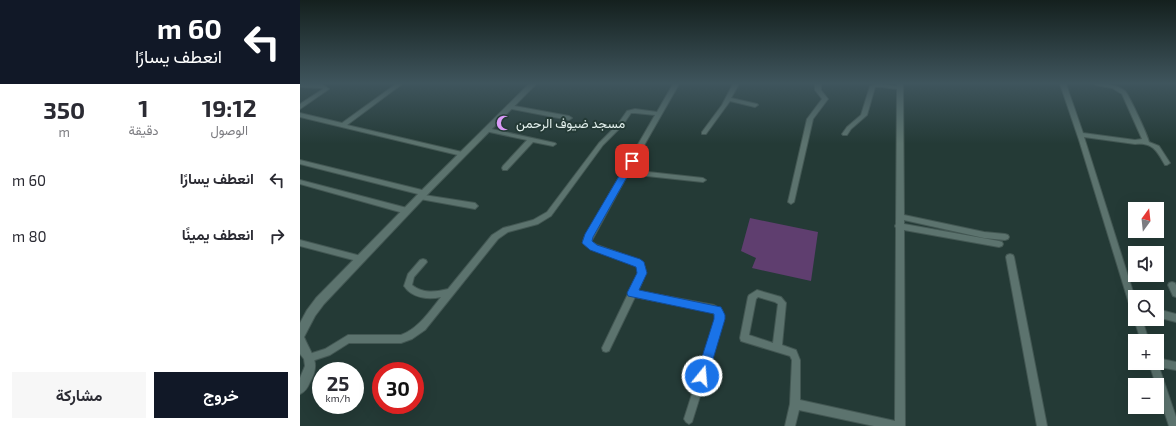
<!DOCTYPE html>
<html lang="ar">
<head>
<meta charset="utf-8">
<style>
	:root { --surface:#fff; --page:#f7f7f7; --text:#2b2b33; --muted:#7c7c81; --accent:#111827 }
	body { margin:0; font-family:"Exo 2",Vazirmatn,sans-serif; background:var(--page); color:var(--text); direction:rtl; height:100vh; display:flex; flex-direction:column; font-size:15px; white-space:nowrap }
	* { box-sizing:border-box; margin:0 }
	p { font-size:13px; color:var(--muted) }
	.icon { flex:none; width:22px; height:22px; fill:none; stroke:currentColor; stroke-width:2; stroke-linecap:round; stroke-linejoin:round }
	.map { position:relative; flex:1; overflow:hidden; direction:ltr }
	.side { display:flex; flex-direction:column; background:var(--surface); width:300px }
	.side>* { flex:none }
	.guide { background:#111827; color:#fff; overflow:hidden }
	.needle { width:26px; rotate:15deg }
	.buttons { position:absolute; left:828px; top:202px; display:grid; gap:8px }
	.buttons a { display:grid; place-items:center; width:36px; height:36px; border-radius:0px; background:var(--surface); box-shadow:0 4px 16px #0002; font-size:20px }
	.speed { position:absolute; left:12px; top:362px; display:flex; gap:8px; font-size:20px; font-weight:700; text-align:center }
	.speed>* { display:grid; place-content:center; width:52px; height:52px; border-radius:50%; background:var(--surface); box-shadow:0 4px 16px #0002; line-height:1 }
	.speed small { font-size:10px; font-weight:400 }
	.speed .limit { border:6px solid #d22; background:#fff; color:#111 }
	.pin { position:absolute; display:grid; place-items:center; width:34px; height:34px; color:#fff; margin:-17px; border-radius:8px; box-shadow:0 2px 6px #0006 }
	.me { position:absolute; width:44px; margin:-22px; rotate:17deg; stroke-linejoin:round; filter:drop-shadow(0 0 3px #0008) }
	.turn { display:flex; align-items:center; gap:14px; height:84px; padding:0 12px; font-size:18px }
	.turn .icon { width:52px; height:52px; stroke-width:2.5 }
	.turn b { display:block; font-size:28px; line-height:34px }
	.eta { display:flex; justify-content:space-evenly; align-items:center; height:68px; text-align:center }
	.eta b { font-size:24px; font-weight:700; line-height:28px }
	.button { display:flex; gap:8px; margin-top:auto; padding:8px 12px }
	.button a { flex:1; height:46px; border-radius:0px; background:var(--accent); color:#fff; font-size:16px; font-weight:700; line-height:46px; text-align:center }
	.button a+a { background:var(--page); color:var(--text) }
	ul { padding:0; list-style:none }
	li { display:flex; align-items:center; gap:12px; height:56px; padding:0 12px }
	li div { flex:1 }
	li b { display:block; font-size:15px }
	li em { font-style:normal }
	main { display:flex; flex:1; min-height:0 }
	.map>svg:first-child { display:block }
	.green { fill:#5f3e6f }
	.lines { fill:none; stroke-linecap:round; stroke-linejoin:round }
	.minor-casing { stroke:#435753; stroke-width:2 }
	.tertiary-casing { stroke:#435753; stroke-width:2 }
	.minor { fill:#5c736e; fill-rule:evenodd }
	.tertiary { fill:#5c736e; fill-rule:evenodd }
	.route { fill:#1a73e8; stroke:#114b97 }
	.labels { text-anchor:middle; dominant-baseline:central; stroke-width:4; stroke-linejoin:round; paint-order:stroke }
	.poi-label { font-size:13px; fill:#e2efec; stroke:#243a36; text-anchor:start }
</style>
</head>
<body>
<main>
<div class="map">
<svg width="876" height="426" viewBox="0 0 876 426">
	<rect width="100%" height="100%" fill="#243a36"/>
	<!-- green -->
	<path class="green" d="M450 218 518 232 511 281 452 268 456 258 441 251Z"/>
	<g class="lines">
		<defs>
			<path id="minor" d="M0 84H22L29 89 0 109V104L23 89 21 88 0 87Z
				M96 84H102L47 125 162 152 164 153 165 154 164 155 162 156 0 117V113L42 123Z
				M373 84H379L330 170 403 178 406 180 403 182 328 174 291 242 297 245 339 260C351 268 343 280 338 291L414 305 422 310 424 319 392 422 389 424 386 422 384 419 416 319 415 315 412 312 335 297 309 351 306 352 303 351 302 348 338 273V268L333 264C322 260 290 251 283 243L284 238 355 115 335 113H331L322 126 303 145 251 216 238 224 208 232 198 239 125 330 112 339 101 343H49L30 355 9 362 6 361 5 358 6 355 25 349 48 335H101C119 328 129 312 141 297 128 300 112 298 104 286L108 274 120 260 123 259 126 260 127 262 114 277 112 285C123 294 136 292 148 289L192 235 203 228 233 220 247 212 299 143 318 124 327 111 335 109 357 112Z
				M433 84H439L431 98 457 104 458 105 455 107 430 101 406 134H402V132L422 105Z
				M515 84H521V90L528 99 513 119 494 202 491 204 488 202 507 119 522 99 515 90Z
				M577 84 597 86V84H603L604 215 684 232 705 234 708 235 709 237 708 239 705 240 684 238 604 220V224L699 241 702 242 703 244 702 246 699 247 604 230 605 426H574L499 410 495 426H485L490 404 492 360 490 356 444 342 441 341 440 338 448 297 449 295 457 290 481 297 486 303 482 345 496 350 500 360V400L595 421 596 228 595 226 596 224 597 89 582 87H575L567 115 551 129 547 135H543L542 134 547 127 561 115 570 86ZM458 297 475 302 478 304 473 343 449 335 456 299Z
				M760 84H766L783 133 835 140 842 139 822 94 812 88 796 85 795 84C806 84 816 84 825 91 829 95 848 136 849 142L859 146 870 163 867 165H865C857 151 853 142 835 144L784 137 835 298V314L832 313 831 310 779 140Z
				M209 105 269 116 272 118 269 120 207 108V106Z
				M187 128 255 143 256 144 253 146 233 142 207 170H203L202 168 203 166 227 140 185 131V129Z
				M0 160 126 191 127 193 124 195 175 203 178 206 175 209 120 199 117 197 118 195H122L0 164Z
				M0 180 107 208 110 211 107 214 0 184Z
				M0 240 61 256 64 257 65 259 64 261 61 262 0 246Z
				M710 254 713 255 714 257 747 426H737L706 257 707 255Z
				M872 282 875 283 876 285V297L873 296 868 285 869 283Z
				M857 309 876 314V322L857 317Z
				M835 316V319H842L849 341H841L834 319Z
				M857 358 876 362V370L859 367 876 417V426H869L857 389V385H856L849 363H857Z"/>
			<path id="tertiary" d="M229 84H236L127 195 24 304 15 316 4 337C12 356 21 362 10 382 8 387 5 392 0 394V378L5 366 4 359 0 354V323L7 310 16 298 121 191Z"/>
		</defs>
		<!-- minor casing -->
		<use href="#minor" class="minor-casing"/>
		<!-- tertiary casing -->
		<use href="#tertiary" class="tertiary-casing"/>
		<!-- minor -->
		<use href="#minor" class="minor"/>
		<!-- tertiary -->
		<use href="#tertiary" class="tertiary"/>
	</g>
	<!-- sky -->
	<linearGradient id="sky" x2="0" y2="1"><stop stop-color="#14201e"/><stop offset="0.58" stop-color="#3f555d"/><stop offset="1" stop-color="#3f555d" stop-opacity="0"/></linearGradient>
	<rect width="876" height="144" fill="url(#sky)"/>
	<!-- route -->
	<path class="route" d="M332 158 336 161 293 237 292 241 297 245 340 259 344 262 347 273 339 290 421 307 425 315V319L408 376 406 380 402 382 398 380 396 376 414 319V314L328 296 327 293 337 273 336 267 290 250 282 243 285 234 328 161Z"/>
	<!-- icons -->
	<defs>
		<symbol id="mosque-bare" viewBox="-9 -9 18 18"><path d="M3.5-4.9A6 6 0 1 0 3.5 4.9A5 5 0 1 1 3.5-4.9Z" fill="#d99af7" stroke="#243a36" stroke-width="2.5" paint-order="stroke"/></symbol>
	</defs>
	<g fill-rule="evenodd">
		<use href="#mosque-bare" x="193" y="112" width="22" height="22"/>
	</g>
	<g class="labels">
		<!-- poi labels -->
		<g class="poi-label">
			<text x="216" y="123">مسجد ضيوف الرحمن</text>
		</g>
	</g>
</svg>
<div class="buttons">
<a><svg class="needle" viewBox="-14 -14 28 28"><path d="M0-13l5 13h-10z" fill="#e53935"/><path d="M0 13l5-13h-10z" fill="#7c7c81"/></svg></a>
<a><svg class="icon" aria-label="sound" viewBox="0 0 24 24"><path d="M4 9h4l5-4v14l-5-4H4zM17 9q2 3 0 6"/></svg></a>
<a><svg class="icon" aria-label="search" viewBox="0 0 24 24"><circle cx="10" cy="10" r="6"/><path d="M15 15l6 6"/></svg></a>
<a>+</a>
<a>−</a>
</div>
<div class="speed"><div>25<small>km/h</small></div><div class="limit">30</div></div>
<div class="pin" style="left:332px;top:161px;background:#d93025"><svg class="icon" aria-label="arrive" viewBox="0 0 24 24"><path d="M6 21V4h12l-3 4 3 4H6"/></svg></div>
<svg class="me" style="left:402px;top:376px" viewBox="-20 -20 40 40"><circle r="17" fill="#1a73e8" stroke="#fff" stroke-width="3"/><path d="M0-11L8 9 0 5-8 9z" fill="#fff"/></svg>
</div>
<section class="side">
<div class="guide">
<div class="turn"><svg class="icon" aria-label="left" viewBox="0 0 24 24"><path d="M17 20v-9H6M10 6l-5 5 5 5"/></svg><div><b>60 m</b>انعطف يسارًا</div></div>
</div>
<div class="eta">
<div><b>19:12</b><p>الوصول</p></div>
<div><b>1</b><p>دقيقة</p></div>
<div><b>350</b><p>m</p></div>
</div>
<ul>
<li><svg class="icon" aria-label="left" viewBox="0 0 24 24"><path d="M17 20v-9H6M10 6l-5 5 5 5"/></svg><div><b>انعطف يسارًا</b></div><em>60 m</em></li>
<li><svg class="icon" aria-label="right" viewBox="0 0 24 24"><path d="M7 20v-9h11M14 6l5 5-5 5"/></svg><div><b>انعطف يمينًا</b></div><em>80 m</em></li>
</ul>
<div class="button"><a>خروج</a><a>مشاركة</a></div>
</section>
</main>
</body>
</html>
